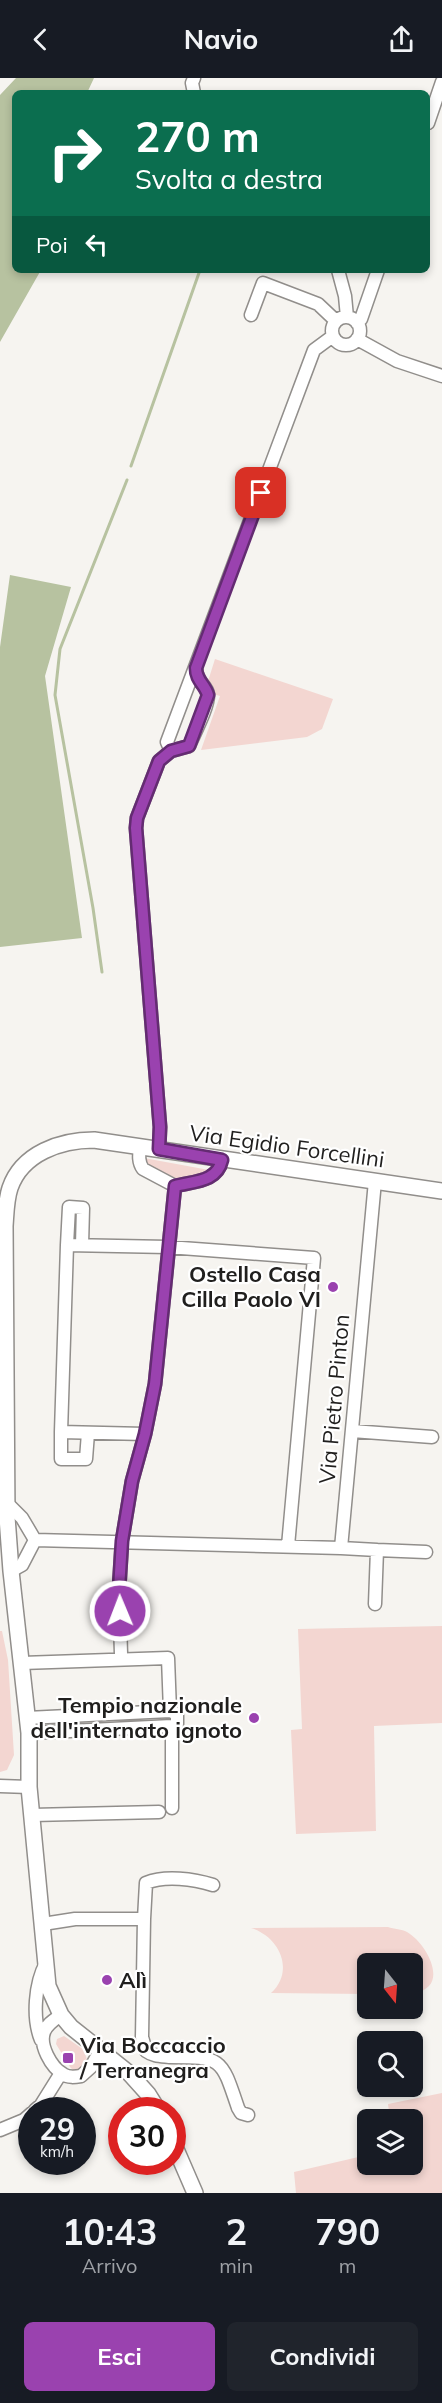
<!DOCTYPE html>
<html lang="it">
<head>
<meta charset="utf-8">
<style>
	:root { --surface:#171b24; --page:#20242c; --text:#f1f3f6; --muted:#9ea1a6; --accent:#9a42af }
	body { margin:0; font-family:Mulish,sans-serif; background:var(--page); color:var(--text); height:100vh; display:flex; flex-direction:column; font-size:22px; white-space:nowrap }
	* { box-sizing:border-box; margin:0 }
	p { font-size:20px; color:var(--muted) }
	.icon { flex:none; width:33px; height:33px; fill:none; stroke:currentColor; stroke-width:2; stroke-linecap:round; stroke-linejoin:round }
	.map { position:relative; height:2115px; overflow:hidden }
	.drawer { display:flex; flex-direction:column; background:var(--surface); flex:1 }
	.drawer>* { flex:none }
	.hud { position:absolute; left:12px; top:12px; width:418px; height:183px; border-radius:9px; box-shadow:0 3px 9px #0003; background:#0b6e4f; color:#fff; overflow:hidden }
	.needle { width:39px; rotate:163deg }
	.controls { position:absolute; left:357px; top:1875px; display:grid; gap:12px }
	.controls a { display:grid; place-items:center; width:66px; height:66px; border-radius:9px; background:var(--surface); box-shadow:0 3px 9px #0003; font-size:30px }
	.speed { position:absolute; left:18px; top:2019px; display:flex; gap:12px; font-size:30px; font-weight:700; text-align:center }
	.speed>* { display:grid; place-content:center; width:78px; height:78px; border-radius:50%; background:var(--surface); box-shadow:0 3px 9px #0003; line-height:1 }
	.speed small { font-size:15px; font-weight:400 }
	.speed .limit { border:9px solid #d22; background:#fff; color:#111 }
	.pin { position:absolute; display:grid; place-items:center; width:51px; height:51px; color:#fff; margin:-26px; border-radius:12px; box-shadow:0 3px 9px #0006 }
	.me { position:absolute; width:66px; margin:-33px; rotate:359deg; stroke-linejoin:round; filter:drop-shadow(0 0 4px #0008) }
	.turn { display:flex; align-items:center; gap:21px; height:126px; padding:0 24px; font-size:27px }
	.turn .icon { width:78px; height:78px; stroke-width:2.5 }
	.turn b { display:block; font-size:42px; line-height:51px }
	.then { display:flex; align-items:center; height:57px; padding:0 24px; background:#0003; gap:12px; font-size:22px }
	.eta { display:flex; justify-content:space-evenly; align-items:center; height:102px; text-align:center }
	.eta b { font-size:36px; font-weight:700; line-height:42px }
	.button { display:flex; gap:12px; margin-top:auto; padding:12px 24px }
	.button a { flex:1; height:69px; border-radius:9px; background:var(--accent); color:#fff; font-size:24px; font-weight:700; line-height:69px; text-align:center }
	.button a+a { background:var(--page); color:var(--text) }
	header { display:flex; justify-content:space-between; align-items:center; height:78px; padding:0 24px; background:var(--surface); font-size:27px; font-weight:700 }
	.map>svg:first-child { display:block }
	.green { fill:#f3d6d1 }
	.water { fill:#b7c2a0 }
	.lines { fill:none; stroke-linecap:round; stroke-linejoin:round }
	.stream { stroke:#b7c2a0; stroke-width:3 }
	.minor-casing { stroke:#918e8b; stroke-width:15 }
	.tertiary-casing { stroke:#918e8b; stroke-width:18 }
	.minor { stroke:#fff; stroke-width:12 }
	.tertiary { stroke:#fff; stroke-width:15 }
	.route-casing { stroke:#642b72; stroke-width:15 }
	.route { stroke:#9a42af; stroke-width:10 }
	.poi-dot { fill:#9a42af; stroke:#fff; stroke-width:2 }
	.labels { text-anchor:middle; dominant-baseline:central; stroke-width:4.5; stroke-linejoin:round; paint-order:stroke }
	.street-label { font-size:22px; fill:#201f1e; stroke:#fff }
	.poi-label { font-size:22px; font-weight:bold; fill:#201f1e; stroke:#fff; text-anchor:end }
</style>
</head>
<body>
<header><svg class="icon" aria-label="back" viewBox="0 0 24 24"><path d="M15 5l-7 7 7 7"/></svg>Navio<svg class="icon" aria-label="share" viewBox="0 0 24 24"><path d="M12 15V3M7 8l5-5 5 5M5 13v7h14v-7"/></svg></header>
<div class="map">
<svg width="442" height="2115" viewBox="0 0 442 2115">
	<rect width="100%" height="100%" fill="#f6f4f0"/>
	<!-- green -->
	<path class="green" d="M215 581 333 621 322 651 307 659 201 672 220 618 213 616 206 605 209 600Z
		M144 1080 209 1092 208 1096 175 1103 146 1087Z
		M442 1548V1645L374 1648 376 1753 296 1756 291 1652 302 1651 298 1551Z
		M0 1553H2L8 1582 14 1677 7 1692 0 1694Z
		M388 1849C394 1851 402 1851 407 1854 423 1863 442 1894 429 1908 424 1912 419 1916 413 1917L412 1886H368L367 1916 271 1915C295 1893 280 1859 251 1850Z
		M64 1958 84 1972 87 1982 82 1990 73 1992 70 1989 56 1966 57 1961Z
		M442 2015V2115H296L294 2094 367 2077 368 2086H412V2042L390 2041 388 2026Z"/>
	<!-- water -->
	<path class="water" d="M16 0H94L87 15H15V192H41L0 264V17Z
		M10 497 71 509 45 598 82 860 0 869V569Z"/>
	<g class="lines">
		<!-- stream -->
		<path class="stream" d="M131 388 200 192
			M102 894 93 830 55 617 60 571 127 402"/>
		<defs>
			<path id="minor" d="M194 15 192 5 194 0
				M428 45 442 4
				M338 192 345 218 347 239
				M251 237 263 205 318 226 336 243
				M332 253a14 14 0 1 1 28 0a14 14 0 1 1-28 0Z
				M357 245 361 241 378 192
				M357 261 397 283 442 298
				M171 673 167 664 314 272 333 258
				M140 1068C139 1077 138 1084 143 1091L175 1108C195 1103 217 1104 222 1082
				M159 1071 160 1049 136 750 137 740 159 683 171 673 189 668C194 656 209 628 208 616 207 607 196 604 196 590
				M67 1167 69 1129 83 1130 82 1167
				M352 1353 432 1359
				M61 1354V1381H86L88 1355
				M145 1356 61 1354 67 1167 168 1169 314 1180 288 1468
				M6 1424 22 1440 35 1462 22 1487 11 1493
				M35 1462 341 1470
				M377 1472 426 1474
				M375 1526 377 1472 341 1470 375 1103
				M121 1576 119 1511 122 1463 132 1403 145 1356 155 1306 175 1108
				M22 1585 168 1580 170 1633
				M27 1640 170 1633 177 1636V1646L172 1648 29 1655
				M172 1648V1730
				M0 1708 29 1709
				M32 1737 159 1734
				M144 1841 146 1805C165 1797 194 1801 213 1807
				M43 1846 75 1841H144L142 1959 146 1973C153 1978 160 1978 169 1979 222 1979 221 1979 238 2030L241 2035 248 2037
				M61 1937C54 1942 47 1946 44 1954 39 1967 51 1989 63 1996 68 2000 75 1999 81 1998L91 1989 100 1973
				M41 1962C32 1940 35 1905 46 1885
				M35 2032 41 2027 61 1995
				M0 2052 24 2042 32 2035"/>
			<path id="tertiary" d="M158 2032 148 2016 130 1996 71 1949 61 1937 48 1908 29 1709V1655L11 1493 7 1439 5 1148C6 1135 6 1122 10 1110 22 1075 61 1062 94 1062L442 1113
				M172 2062 195 2115"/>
		</defs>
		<!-- minor casing -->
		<use href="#minor" class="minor-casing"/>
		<!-- tertiary casing -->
		<use href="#tertiary" class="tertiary-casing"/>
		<!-- minor -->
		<use href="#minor" class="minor"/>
		<!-- tertiary -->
		<use href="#tertiary" class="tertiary"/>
	</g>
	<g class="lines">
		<defs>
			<path id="route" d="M120 1533 119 1511 122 1463 132 1403 145 1356 155 1306 175 1108C195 1103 217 1104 222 1082L159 1071 160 1049 136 750 137 740 159 683 171 673 189 668 208 617C205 606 196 603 196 590L261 415"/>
		</defs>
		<!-- route casing -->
		<use href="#route" class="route-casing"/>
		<!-- route -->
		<use href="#route" class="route"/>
	</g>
	<!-- markers -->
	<g class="poi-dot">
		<circle cx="333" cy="1209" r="6"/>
		<circle cx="254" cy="1640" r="6"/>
		<circle cx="107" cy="1902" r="6"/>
		<rect x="62" y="1974" width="12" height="12" rx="3"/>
	</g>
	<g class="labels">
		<!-- street labels -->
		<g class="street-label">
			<text transform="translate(287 1068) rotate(8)">Via Egidio Forcellini</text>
			<text transform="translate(334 1321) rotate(-85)">Via Pietro Pinton</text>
		</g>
		<!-- poi labels -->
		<g class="poi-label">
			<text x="321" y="1196">Ostello Casa<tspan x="321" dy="25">Cilla Paolo VI</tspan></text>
			<text x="242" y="1627">Tempio nazionale<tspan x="242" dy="25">dell'internato ignoto</tspan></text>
			<text x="119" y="1902" text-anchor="start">Alì</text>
			<text x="80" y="1967" text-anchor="start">Via Boccaccio<tspan x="80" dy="25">/ Terranegra</tspan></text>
		</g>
	</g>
</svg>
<div class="controls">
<a><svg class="needle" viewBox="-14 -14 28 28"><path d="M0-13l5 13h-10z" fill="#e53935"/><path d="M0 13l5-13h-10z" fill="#9ea1a6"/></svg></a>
<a><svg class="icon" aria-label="search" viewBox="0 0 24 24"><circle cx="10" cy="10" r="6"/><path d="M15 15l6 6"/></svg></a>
<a><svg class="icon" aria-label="layers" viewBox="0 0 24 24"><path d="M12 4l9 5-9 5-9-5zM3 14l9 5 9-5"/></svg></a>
</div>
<div class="speed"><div>29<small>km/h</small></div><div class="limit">30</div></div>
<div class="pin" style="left:261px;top:415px;background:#d93025"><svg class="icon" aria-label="arrive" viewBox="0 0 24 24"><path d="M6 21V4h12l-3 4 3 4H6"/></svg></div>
<svg class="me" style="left:120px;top:1533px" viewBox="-20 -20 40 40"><circle r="17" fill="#9a42af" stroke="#fff" stroke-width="3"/><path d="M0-11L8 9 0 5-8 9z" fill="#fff"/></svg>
<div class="hud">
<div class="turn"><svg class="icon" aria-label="right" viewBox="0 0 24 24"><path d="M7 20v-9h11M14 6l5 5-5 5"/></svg><div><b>270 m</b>Svolta a destra</div></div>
<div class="then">Poi<svg class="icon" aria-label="left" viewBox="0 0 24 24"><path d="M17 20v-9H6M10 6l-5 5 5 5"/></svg></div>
</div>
</div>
<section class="drawer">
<div class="eta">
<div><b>10:43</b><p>Arrivo</p></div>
<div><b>2</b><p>min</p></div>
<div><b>790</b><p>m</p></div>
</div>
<div class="button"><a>Esci</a><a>Condividi</a></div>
</section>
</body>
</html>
